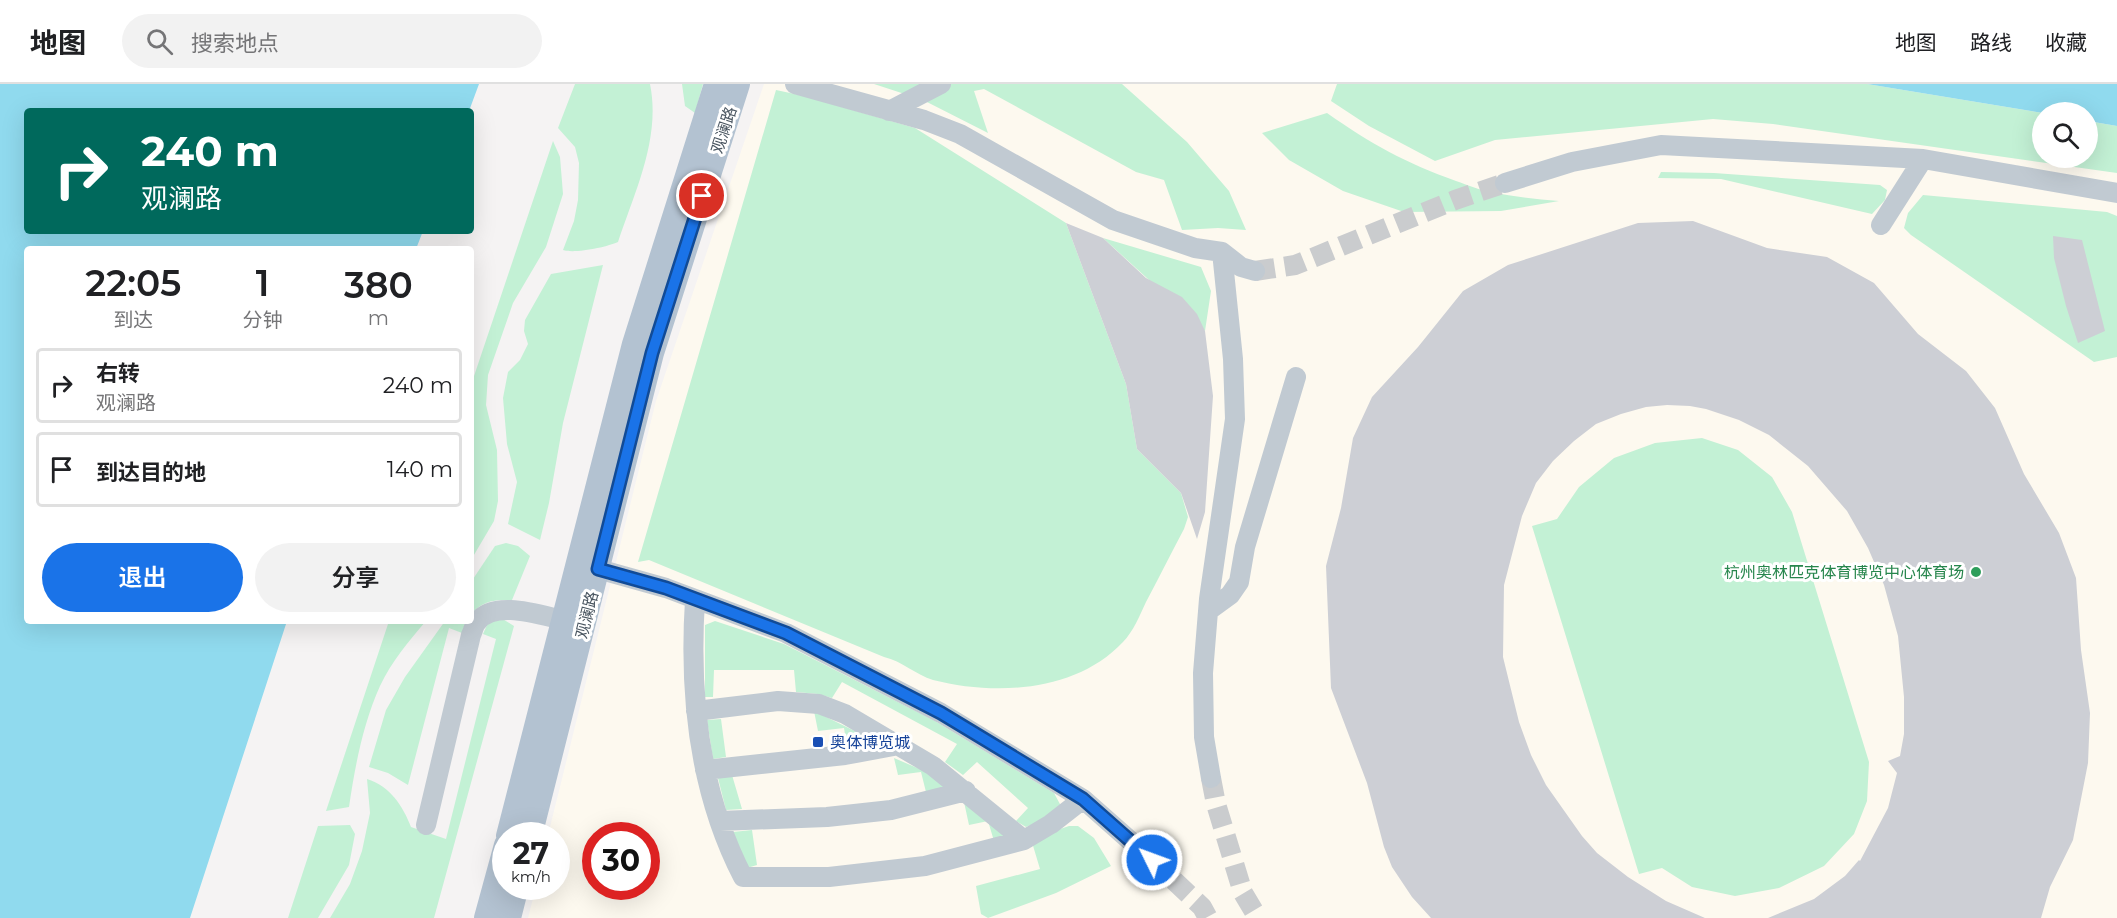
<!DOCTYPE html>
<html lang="zh">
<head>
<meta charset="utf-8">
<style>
	:root { --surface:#fff; --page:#f2f2f2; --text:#202124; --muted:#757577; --line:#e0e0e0; --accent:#1a73e8 }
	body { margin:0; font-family:Montserrat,"Noto Sans SC",sans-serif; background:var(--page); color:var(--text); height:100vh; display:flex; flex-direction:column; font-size:22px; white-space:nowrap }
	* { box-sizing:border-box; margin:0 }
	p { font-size:20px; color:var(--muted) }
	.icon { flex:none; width:33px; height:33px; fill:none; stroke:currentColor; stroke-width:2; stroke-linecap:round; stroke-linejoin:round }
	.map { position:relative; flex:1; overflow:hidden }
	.details { position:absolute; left:24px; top:162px; width:450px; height:378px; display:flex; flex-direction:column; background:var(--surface); border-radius:6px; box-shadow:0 6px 24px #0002 }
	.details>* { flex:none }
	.top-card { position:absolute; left:24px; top:24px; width:450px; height:126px; border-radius:6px; box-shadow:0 6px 24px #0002; background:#00695c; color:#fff; overflow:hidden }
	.controls { position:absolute; left:2032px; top:18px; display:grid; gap:12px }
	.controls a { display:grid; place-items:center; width:66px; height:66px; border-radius:50%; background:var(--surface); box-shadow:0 6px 24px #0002; font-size:30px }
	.speed { position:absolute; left:492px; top:738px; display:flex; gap:12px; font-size:30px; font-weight:700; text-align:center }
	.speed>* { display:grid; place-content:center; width:78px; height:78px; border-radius:50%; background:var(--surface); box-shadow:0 6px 24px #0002; line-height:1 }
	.speed small { font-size:15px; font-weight:400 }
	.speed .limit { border:9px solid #d22; background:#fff; color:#111 }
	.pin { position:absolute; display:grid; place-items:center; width:51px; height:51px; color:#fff; margin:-26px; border:3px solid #fff; border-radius:50%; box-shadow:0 2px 6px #0007 }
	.me { position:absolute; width:66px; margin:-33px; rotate:312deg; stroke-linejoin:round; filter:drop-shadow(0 0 4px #0008) }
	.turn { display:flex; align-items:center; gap:21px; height:126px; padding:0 18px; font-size:27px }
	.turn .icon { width:78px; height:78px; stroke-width:2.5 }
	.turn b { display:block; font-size:42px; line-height:51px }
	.eta { display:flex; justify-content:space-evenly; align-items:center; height:102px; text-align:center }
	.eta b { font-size:36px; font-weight:600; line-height:42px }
	.button { display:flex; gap:12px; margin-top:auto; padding:12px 18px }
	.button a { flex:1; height:69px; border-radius:36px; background:var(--accent); color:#fff; font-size:24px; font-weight:600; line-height:69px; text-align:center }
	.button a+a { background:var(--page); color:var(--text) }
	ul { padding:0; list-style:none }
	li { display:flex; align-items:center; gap:18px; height:75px; margin:0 12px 9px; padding:0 6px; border:3px solid var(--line); border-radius:6px }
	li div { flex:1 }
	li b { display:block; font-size:22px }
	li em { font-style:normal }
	header { display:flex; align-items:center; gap:36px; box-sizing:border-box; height:84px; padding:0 30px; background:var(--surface); border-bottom:2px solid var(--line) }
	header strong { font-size:28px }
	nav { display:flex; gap:33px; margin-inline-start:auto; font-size:21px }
	.search { width:420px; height:54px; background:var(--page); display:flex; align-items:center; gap:15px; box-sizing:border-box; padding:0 21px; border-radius:33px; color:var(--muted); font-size:22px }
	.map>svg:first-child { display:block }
	.commercial { fill:#fdf9ef; fill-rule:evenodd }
	.green { fill:#c3f1d5 }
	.water { fill:#90daee }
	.building { fill:#cdcfd5 }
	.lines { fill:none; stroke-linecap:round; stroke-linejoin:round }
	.minor-tunnel { stroke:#caccce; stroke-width:20; stroke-dasharray:20 10; stroke-linecap:butt }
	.minor { stroke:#c1cad2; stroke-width:20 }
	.major { stroke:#b3c2d1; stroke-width:24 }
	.route-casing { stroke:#114b97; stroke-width:15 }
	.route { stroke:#1a73e8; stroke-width:10 }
	.leisure-dot { fill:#2e9e5b; stroke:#fff; stroke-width:2 }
	.transit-dot { fill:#1a4fb4; stroke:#fff; stroke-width:2 }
	.labels { text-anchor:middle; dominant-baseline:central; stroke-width:6; stroke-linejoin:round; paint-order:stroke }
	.street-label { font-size:16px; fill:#4a5661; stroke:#fff }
	.leisure-label { font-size:16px; fill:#27864d; stroke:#fff; text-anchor:end }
	.transit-label { font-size:16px; fill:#164399; stroke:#fff; text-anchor:start }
</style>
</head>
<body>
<header>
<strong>地图</strong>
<div class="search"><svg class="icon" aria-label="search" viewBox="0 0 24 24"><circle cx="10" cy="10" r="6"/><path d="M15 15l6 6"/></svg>搜索地点</div>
<nav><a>地图</a><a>路线</a><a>收藏</a></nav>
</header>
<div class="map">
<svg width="2117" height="834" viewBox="0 0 2117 834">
	<rect width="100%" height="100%" fill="#f5f3f3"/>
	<!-- commercial -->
	<path class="commercial" d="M764 0H2117V834H528L536 803 556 802V752L548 751 656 317ZM2043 28H2088V74H2043ZM596 752H646V802H596Z"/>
	<!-- green -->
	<path class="green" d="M575 0H650C661 54 635 107 618 158 607 163 574 170 563 166L574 137 578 116 579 79 575 63 558 44Z
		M682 0H703L695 29 685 22Z
		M874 0H1122L1187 58 1229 107 1246 146 1218 144 1182 146 1164 96 1136 88 984 5 974 7 988 49 923 16Z
		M1337 0H1867L2043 29V74H2088V37L2117 42V89L1773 40 1713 35 1495 56 1435 77 1369 42 1331 17Z
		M776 6 804 12 915 44 1066 139 1126 300 1137 365 1181 409 1188 433 1184 445C1171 469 1159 494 1146 518 1140 531 1133 548 1123 558 1076 608 996 612 933 596 916 591 902 577 884 573L649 476 638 478Z
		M1327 29C1371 60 1406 79 1456 97 1468 101 1479 106 1491 108 1514 113 1536 115 1559 117L1501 127 1404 128 1343 107 1289 76 1262 49Z
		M553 57 560 73 563 110 546 163 513 219 488 291 486 321 497 366 498 417 494 437 471 476V301Z
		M1661 88 1714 89 1880 101 1887 106 1885 116 1872 130 1721 95 1658 94Z
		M1923 111 2107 128 2117 132V273L2094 278 1911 151 1904 144 1908 129Z
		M1103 154 1201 183 1211 207 1205 247Z
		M603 181 563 339 549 419 540 456 508 440 517 398 507 360 503 314 508 288 520 276 528 260 524 247 525 236 551 190Z
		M1702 354 1738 366 1772 393 1792 428 1869 678 1867 717 1854 750 1824 782 1779 804 1735 812 1692 803 1662 784 1639 790 1532 442 1557 435 1579 403 1614 374 1655 359Z
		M506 459 518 462 530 472 512 516C493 516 485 516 471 530V498L495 462Z
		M501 534 514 542 434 834H330L350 800 362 767 370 729 367 695C390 702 403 722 411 743L446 755 496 555 483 550 488 539Z
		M389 537H426C409 557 391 578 380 602 363 640 355 682 349 723L326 727Z
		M445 537H466L462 549 449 544 408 701 388 689 369 683 386 626 405 593Z
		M715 537 784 560 935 637 1054 709 1061 722 1052 732 1026 743 1016 737 1028 724 977 678 963 691 945 678 957 660 842 598 832 614 818 610 796 608 794 586H714L713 613H705V541Z
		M814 627 877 658 847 663 844 644 818 647Z
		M721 635 726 673 713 675 707 636Z
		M894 674 929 689 948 704 926 708 921 688 898 691Z
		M732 691 742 725 726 726 718 694Z
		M964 718 1010 752 994 757 988 737 969 741Z
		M350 741 355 750 349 781 318 834H288L318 742Z
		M1069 742H1078L1094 754 1111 782 1056 809 988 834 981 830 976 802 1040 785 1031 755Z
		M752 746 757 781 747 784 733 748Z"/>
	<!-- water -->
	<path class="water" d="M0 0H479L469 27H27V147H423L416 165H27V537H287L190 834H0Z
		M1867 0H2117V42L2088 37V28L2043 29Z"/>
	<!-- building -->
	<path class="building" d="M1693 137 1767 164 1827 173 1874 199 1918 250 1966 287 1995 324 2024 390 2059 449 2076 494 2081 566 2090 629 2088 679 2073 756 2050 803 2041 834H1768L1814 815 1845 792 1859 776 1860 777 1888 724 1897 689 1888 677 1900 672 1904 650V613L1898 552 1884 501 1868 464 1847 427 1808 382 1769 351 1739 336 1706 325 1690 322 1667 321 1646 323 1621 330 1596 340 1574 357 1553 377 1536 399 1522 432 1504 501 1503 573 1519 638 1531 671 1546 701 1582 752 1597 769 1628 793 1666 817 1705 834H1431L1412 813 1392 783 1384 763 1367 699 1331 604 1326 482 1341 424 1353 354 1372 313 1418 263 1463 207 1508 181 1638 139Z
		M1066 139 1103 154 1146 194 1182 213 1197 230 1205 247 1213 312 1205 428 1197 455 1181 409 1137 365 1126 300Z
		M2053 152 2082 156 2105 247 2078 259 2066 222 2054 174Z"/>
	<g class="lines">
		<!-- minor-tunnel -->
		<path class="minor-tunnel" d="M1255 187 1295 181 1455 116 1505 99
			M1211 694 1216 720 1243 809 1258 834
			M1152 776 1202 823 1208 834"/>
		<!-- minor -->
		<path class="minor" d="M795 0 924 36 960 50 1113 136 1195 164 1222 168 1241 183 1255 187
			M889 27 941 0
			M1505 99 1572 78 1661 61 1923 75 2117 109
			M1881 141 1923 75
			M598 485 666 504 786 549 941 629 1083 715 1152 776
			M695 516C689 609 699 708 743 793H829L925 782 1024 756 1051 740 1083 715
			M1208 527 1230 511 1239 498 1245 463 1296 293
			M696 627 778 617 819 620 845 630 933 682 1024 756
			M705 686 845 671 899 661
			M1211 694 1204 653 1203 589 1209 515 1235 335 1233 275 1222 168
			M720 737 827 733 891 726 966 707
			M426 741 471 551C473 547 474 541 477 538 494 515 540 531 563 536"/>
		<!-- major -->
		<path class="major" d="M508 752 634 260 716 0
			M530 752 652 269 738 0
			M486 834 506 761
			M509 834 517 802"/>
	</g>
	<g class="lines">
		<defs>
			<path id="route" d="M702 112 652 269 598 485 666 504 786 549 941 629 1083 715 1152 776"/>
		</defs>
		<!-- route casing -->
		<use href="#route" class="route-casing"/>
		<!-- route -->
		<use href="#route" class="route"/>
	</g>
	<!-- markers -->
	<circle class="leisure-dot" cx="1976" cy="488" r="6"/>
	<rect class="transit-dot" x="812" y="652" width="12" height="12" rx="3"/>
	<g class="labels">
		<!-- street labels -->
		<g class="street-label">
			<text transform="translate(724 46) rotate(-72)">观澜路</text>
			<text transform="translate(587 531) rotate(-76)">观澜路</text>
		</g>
		<!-- leisure labels -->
		<g class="leisure-label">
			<text x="1964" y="488">杭州奥林匹克体育博览中心体育场</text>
		</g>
		<!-- transit labels -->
		<g class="transit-label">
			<text x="830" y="658">奥体博览城</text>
		</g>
	</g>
</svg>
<div class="controls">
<a><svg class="icon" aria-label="search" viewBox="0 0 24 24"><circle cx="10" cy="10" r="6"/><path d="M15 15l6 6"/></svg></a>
</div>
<div class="speed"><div>27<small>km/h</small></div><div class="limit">30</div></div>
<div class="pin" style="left:702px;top:112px;background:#d93025"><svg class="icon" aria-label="arrive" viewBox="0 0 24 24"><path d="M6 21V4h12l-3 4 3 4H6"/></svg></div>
<svg class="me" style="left:1152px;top:776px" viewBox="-20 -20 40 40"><circle r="17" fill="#1a73e8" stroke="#fff" stroke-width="3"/><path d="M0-11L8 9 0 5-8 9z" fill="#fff"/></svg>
<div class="top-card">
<div class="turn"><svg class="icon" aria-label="right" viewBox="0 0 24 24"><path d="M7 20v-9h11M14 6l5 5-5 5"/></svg><div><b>240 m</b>观澜路</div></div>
</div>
<section class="details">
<div class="eta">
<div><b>22:05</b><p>到达</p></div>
<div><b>1</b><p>分钟</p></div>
<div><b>380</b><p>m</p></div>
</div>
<ul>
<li><svg class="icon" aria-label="right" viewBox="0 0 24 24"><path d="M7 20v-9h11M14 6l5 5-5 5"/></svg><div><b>右转</b><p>观澜路</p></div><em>240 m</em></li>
<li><svg class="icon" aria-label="arrive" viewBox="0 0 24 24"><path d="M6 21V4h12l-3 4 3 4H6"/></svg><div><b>到达目的地</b></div><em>140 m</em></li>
</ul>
<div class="button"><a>退出</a><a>分享</a></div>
</section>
</div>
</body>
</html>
